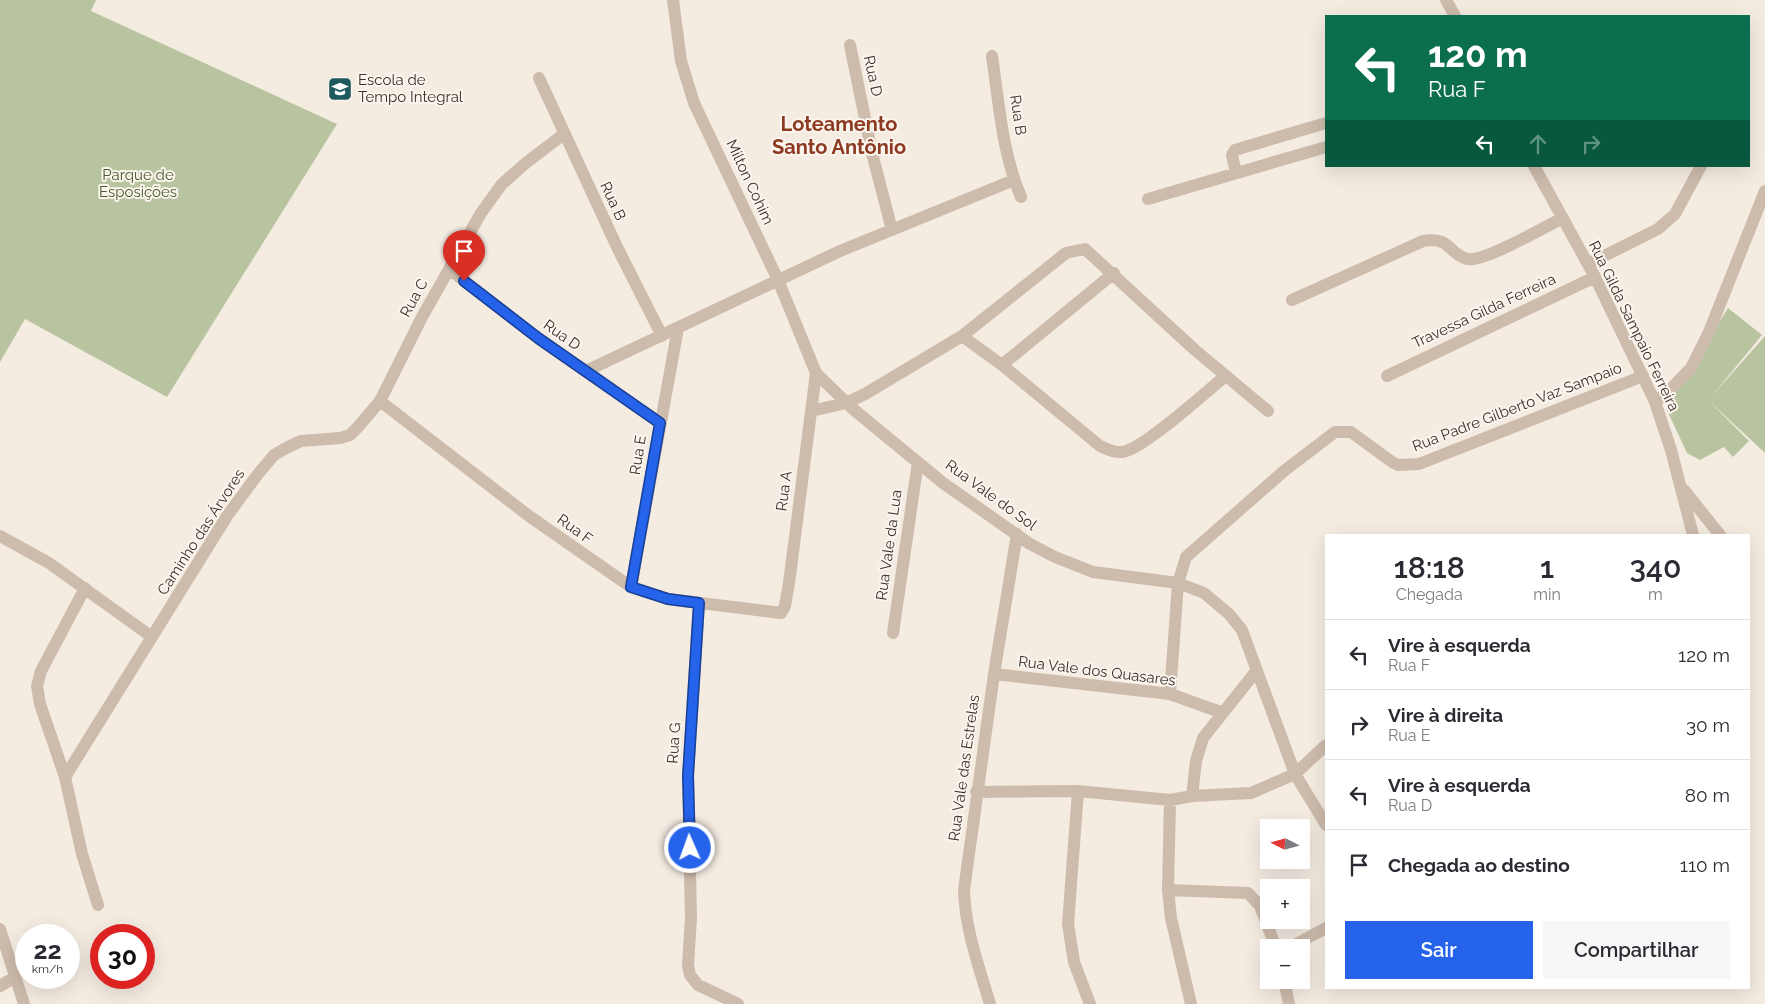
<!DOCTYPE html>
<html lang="pt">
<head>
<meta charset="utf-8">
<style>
	:root { --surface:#fff; --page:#f7f7f7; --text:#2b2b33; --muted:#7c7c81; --line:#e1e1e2; --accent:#2563eb }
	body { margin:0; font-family:Raleway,sans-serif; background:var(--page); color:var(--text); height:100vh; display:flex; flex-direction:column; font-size:19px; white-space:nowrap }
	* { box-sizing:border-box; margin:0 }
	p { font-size:16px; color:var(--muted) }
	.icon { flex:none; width:28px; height:28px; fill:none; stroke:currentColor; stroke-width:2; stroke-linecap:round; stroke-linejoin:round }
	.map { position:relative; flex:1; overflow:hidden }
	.details { position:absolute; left:1325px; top:534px; width:425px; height:455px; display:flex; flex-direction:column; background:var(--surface); border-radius:0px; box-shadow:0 5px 20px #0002 }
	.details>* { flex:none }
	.banner { position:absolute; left:1325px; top:15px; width:425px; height:152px; border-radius:0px; box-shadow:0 5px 20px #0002; background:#0b6e4f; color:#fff; overflow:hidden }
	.needle { width:32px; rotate:276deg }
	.fabs { position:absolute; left:1260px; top:819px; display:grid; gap:10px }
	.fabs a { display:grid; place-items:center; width:50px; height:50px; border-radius:0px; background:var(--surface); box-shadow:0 5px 20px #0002; font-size:25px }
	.speed { position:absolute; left:15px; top:924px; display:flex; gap:10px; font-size:25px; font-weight:700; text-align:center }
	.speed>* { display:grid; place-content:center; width:65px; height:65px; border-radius:50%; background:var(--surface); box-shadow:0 5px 20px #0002; line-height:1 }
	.speed small { font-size:12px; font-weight:400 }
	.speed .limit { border:8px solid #d22; background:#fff; color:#111 }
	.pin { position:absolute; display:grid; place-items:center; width:42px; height:42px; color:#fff; margin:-51px -21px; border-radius:50% 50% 50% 0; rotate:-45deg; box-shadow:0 0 5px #0007 }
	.pin .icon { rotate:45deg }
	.me { position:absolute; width:55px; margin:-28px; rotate:358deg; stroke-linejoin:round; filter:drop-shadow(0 0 4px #0008) }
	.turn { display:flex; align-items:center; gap:18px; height:105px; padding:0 20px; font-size:22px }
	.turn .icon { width:65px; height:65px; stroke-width:2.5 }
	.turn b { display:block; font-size:35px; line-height:42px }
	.lanes { display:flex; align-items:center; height:48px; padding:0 20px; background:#0003; justify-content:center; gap:25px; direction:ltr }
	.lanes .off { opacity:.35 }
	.eta { display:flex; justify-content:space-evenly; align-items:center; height:85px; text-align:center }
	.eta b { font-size:30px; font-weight:600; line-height:35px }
	.button { display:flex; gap:10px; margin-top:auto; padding:10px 20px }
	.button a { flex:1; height:58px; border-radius:0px; background:var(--accent); color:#fff; font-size:20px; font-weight:600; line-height:58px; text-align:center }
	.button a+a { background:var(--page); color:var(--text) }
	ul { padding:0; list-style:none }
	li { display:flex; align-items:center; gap:15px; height:70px; padding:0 20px; border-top:1px solid var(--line) }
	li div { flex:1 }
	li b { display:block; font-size:19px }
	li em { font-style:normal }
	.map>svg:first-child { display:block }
	.green { fill:#b8c4a0 }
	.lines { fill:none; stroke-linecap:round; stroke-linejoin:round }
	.street { stroke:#cdbbac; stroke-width:12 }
	.route-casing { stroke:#184099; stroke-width:12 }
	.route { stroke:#2563eb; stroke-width:9 }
	.labels { text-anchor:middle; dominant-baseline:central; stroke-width:4; stroke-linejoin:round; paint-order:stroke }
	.street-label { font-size:15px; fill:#3b302b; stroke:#fbf5ee }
	.poi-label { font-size:15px; fill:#3b302b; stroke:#fbf5ee; text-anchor:start }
	.park-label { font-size:15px; fill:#4a5a2e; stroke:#fbf5ee }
	.district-label { font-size:20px; font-weight:bold; fill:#8c3b22; stroke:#fbf5ee }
</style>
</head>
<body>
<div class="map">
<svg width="1765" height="1004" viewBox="0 0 1765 1004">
	<rect width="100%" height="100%" fill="#f4ebe1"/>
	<!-- green -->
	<path class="green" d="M0 0H96L91 11 337 124 167 397 25 319 0 362Z
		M1728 308 1762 335 1711 397 1765 336V453L1708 400 1749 441 1733 457 1724 447 1700 460 1687 453 1666 408Z"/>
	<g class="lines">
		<!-- street -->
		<path class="street" d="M673 0 681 61 694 103 778 280 816 373 853 409 943 483 1030 544 1055 557 1093 572 1178 583 1204 593 1229 614 1242 630 1295 774 1326 825
			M1446 0 1455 16
			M850 45 872 153 892 230
			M992 56C999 103 1002 153 1021 197
			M539 78 617 247 662 336
			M1534 166 1595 277 1655 402 1671 450 1693 535
			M1236 173 1232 155 1235 150 1326 123
			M1148 199 1326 147
			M1588 264 1658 229 1675 214 1701 166
			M449 269 538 338 660 423
			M1292 300 1423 241C1452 237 1446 252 1467 259 1483 263 1546 226 1563 218
			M962 336 1002 365 1100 446C1107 449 1114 453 1122 452 1141 451 1206 392 1223 378L1224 374
			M1002 365 1114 273
			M586 371 840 251 1014 180
			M1387 376 1595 277
			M380 401 529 516 631 587 668 599 781 613 785 606 789 583 816 373
			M1655 402 1669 391 1691 368 1709 332 1765 191
			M811 411 846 403 865 394 962 336 1066 253 1085 249 1195 350 1268 411
			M1684 490 1720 535
			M0 536 49 563 152 637
			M631 587 678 328
			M85 588 41 671 37 686 40 704 65 777 82 854 98 905
			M699 603 688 776 691 918 688 965 690 975 698 985 738 1004
			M893 633 918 462
			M994 674 1170 694 1223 713
			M1170 694 1178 583 1186 557 1284 471 1335 432H1351L1392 462 1398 465 1419 464 1643 376
			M65 777 227 516 258 474 274 455 288 447 301 441 340 438 350 435 358 427 380 401 422 317 481 213 502 184 527 162 564 134
			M1078 791 1068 924 1074 962 1090 1004
			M976 792 1078 791 1170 800 1192 796 1251 793 1295 774 1326 745
			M1192 796 1196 761 1203 738 1257 670
			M1170 800 1168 890 1171 918 1191 1004
			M1168 890 1248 893 1260 906 1276 948
			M0 929 24 1004
			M1289 948 1326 928
			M1284 980 1289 1004
			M0 986 15 977
			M990 1004C979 967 965 929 964 890L994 674 1017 534"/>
	</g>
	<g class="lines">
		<defs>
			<path id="route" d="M464 281 538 338 660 423 631 587 668 599 699 603 688 776 690 848"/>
		</defs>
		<!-- route casing -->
		<use href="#route" class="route-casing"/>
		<!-- route -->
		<use href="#route" class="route"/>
	</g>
	<!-- icons -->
	<defs>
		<symbol id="school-square" viewBox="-11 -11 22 22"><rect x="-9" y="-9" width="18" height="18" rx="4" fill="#1f5a5e" stroke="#fbf5ee"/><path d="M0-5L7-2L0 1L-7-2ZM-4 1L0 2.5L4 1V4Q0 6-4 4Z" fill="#fff"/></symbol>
	</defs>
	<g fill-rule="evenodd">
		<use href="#school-square" x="326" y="75" width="28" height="28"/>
	</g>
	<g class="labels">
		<!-- street labels -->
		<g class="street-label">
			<text transform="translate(873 76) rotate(78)">Rua D</text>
			<text transform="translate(1018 115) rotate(81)">Rua B</text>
			<text transform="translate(750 182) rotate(65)">Milton Cohim</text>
			<text transform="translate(613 201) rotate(65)">Rua B</text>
			<text transform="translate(414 298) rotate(-61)">Rua C</text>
			<text transform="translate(1484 311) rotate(-25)">Travessa Gilda Ferreira</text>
			<text transform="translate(1634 326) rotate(64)">Rua Gilda Sampaio Ferreira</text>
			<text transform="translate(562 335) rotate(35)">Rua D</text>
			<text transform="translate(1517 407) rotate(-21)">Rua Padre Gilberto Vaz Sampaio</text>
			<text transform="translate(638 455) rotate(-81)">Rua E</text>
			<text transform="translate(784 491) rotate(-82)">Rua A</text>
			<text transform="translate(991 495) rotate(36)">Rua Vale do Sol</text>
			<text transform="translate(575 529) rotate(36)">Rua F</text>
			<text transform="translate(201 532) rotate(-57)">Caminho das Árvores</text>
			<text transform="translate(889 545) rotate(-82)">Rua Vale da Lua</text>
			<text transform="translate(1097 671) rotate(7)">Rua Vale dos Quasares</text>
			<text transform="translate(674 743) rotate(-86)">Rua G</text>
			<text transform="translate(964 768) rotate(-82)">Rua Vale das Estrelas</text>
		</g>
		<!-- poi labels -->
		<g class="poi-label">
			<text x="358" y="80">Escola de<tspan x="358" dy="17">Tempo Integral</tspan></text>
		</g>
		<!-- park labels -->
		<g class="park-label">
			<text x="138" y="175">Parque de<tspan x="138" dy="17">Esposições</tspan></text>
		</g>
		<!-- district labels -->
		<g class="district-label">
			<text x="839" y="124">Loteamento<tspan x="839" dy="23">Santo Antônio</tspan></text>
		</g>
	</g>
</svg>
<div class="fabs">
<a><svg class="needle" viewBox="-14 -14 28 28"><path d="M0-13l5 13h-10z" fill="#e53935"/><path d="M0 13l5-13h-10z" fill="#7c7c81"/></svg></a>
<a>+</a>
<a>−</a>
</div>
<div class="speed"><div>22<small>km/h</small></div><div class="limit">30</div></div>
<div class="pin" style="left:464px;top:281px;background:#d93025"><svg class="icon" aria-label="arrive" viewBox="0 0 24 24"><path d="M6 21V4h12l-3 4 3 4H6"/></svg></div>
<svg class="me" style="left:690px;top:848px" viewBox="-20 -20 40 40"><circle r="17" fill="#2563eb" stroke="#fff" stroke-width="3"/><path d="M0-11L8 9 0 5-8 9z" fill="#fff"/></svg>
<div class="banner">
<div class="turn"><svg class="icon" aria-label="left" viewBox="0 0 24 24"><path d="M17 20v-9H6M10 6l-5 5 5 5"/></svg><div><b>120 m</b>Rua F</div></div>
<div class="lanes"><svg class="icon" aria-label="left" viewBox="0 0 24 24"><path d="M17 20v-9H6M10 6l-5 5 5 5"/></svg><svg class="icon off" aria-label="ahead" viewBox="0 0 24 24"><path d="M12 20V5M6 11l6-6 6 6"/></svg><svg class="icon off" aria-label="right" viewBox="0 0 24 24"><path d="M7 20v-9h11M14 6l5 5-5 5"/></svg></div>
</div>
<section class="details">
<div class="eta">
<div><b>18:18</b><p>Chegada</p></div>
<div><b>1</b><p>min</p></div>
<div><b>340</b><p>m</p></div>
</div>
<ul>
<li><svg class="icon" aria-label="left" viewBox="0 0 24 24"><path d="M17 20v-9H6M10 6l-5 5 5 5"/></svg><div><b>Vire à esquerda</b><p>Rua F</p></div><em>120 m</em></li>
<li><svg class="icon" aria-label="right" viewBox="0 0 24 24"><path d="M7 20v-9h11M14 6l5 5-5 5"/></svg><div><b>Vire à direita</b><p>Rua E</p></div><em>30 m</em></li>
<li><svg class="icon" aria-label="left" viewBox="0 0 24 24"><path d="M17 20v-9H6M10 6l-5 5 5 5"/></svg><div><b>Vire à esquerda</b><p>Rua D</p></div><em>80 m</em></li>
<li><svg class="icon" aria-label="arrive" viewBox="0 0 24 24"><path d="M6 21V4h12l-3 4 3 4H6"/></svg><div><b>Chegada ao destino</b></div><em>110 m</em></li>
</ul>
<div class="button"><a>Sair</a><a>Compartilhar</a></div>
</section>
</div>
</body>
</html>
